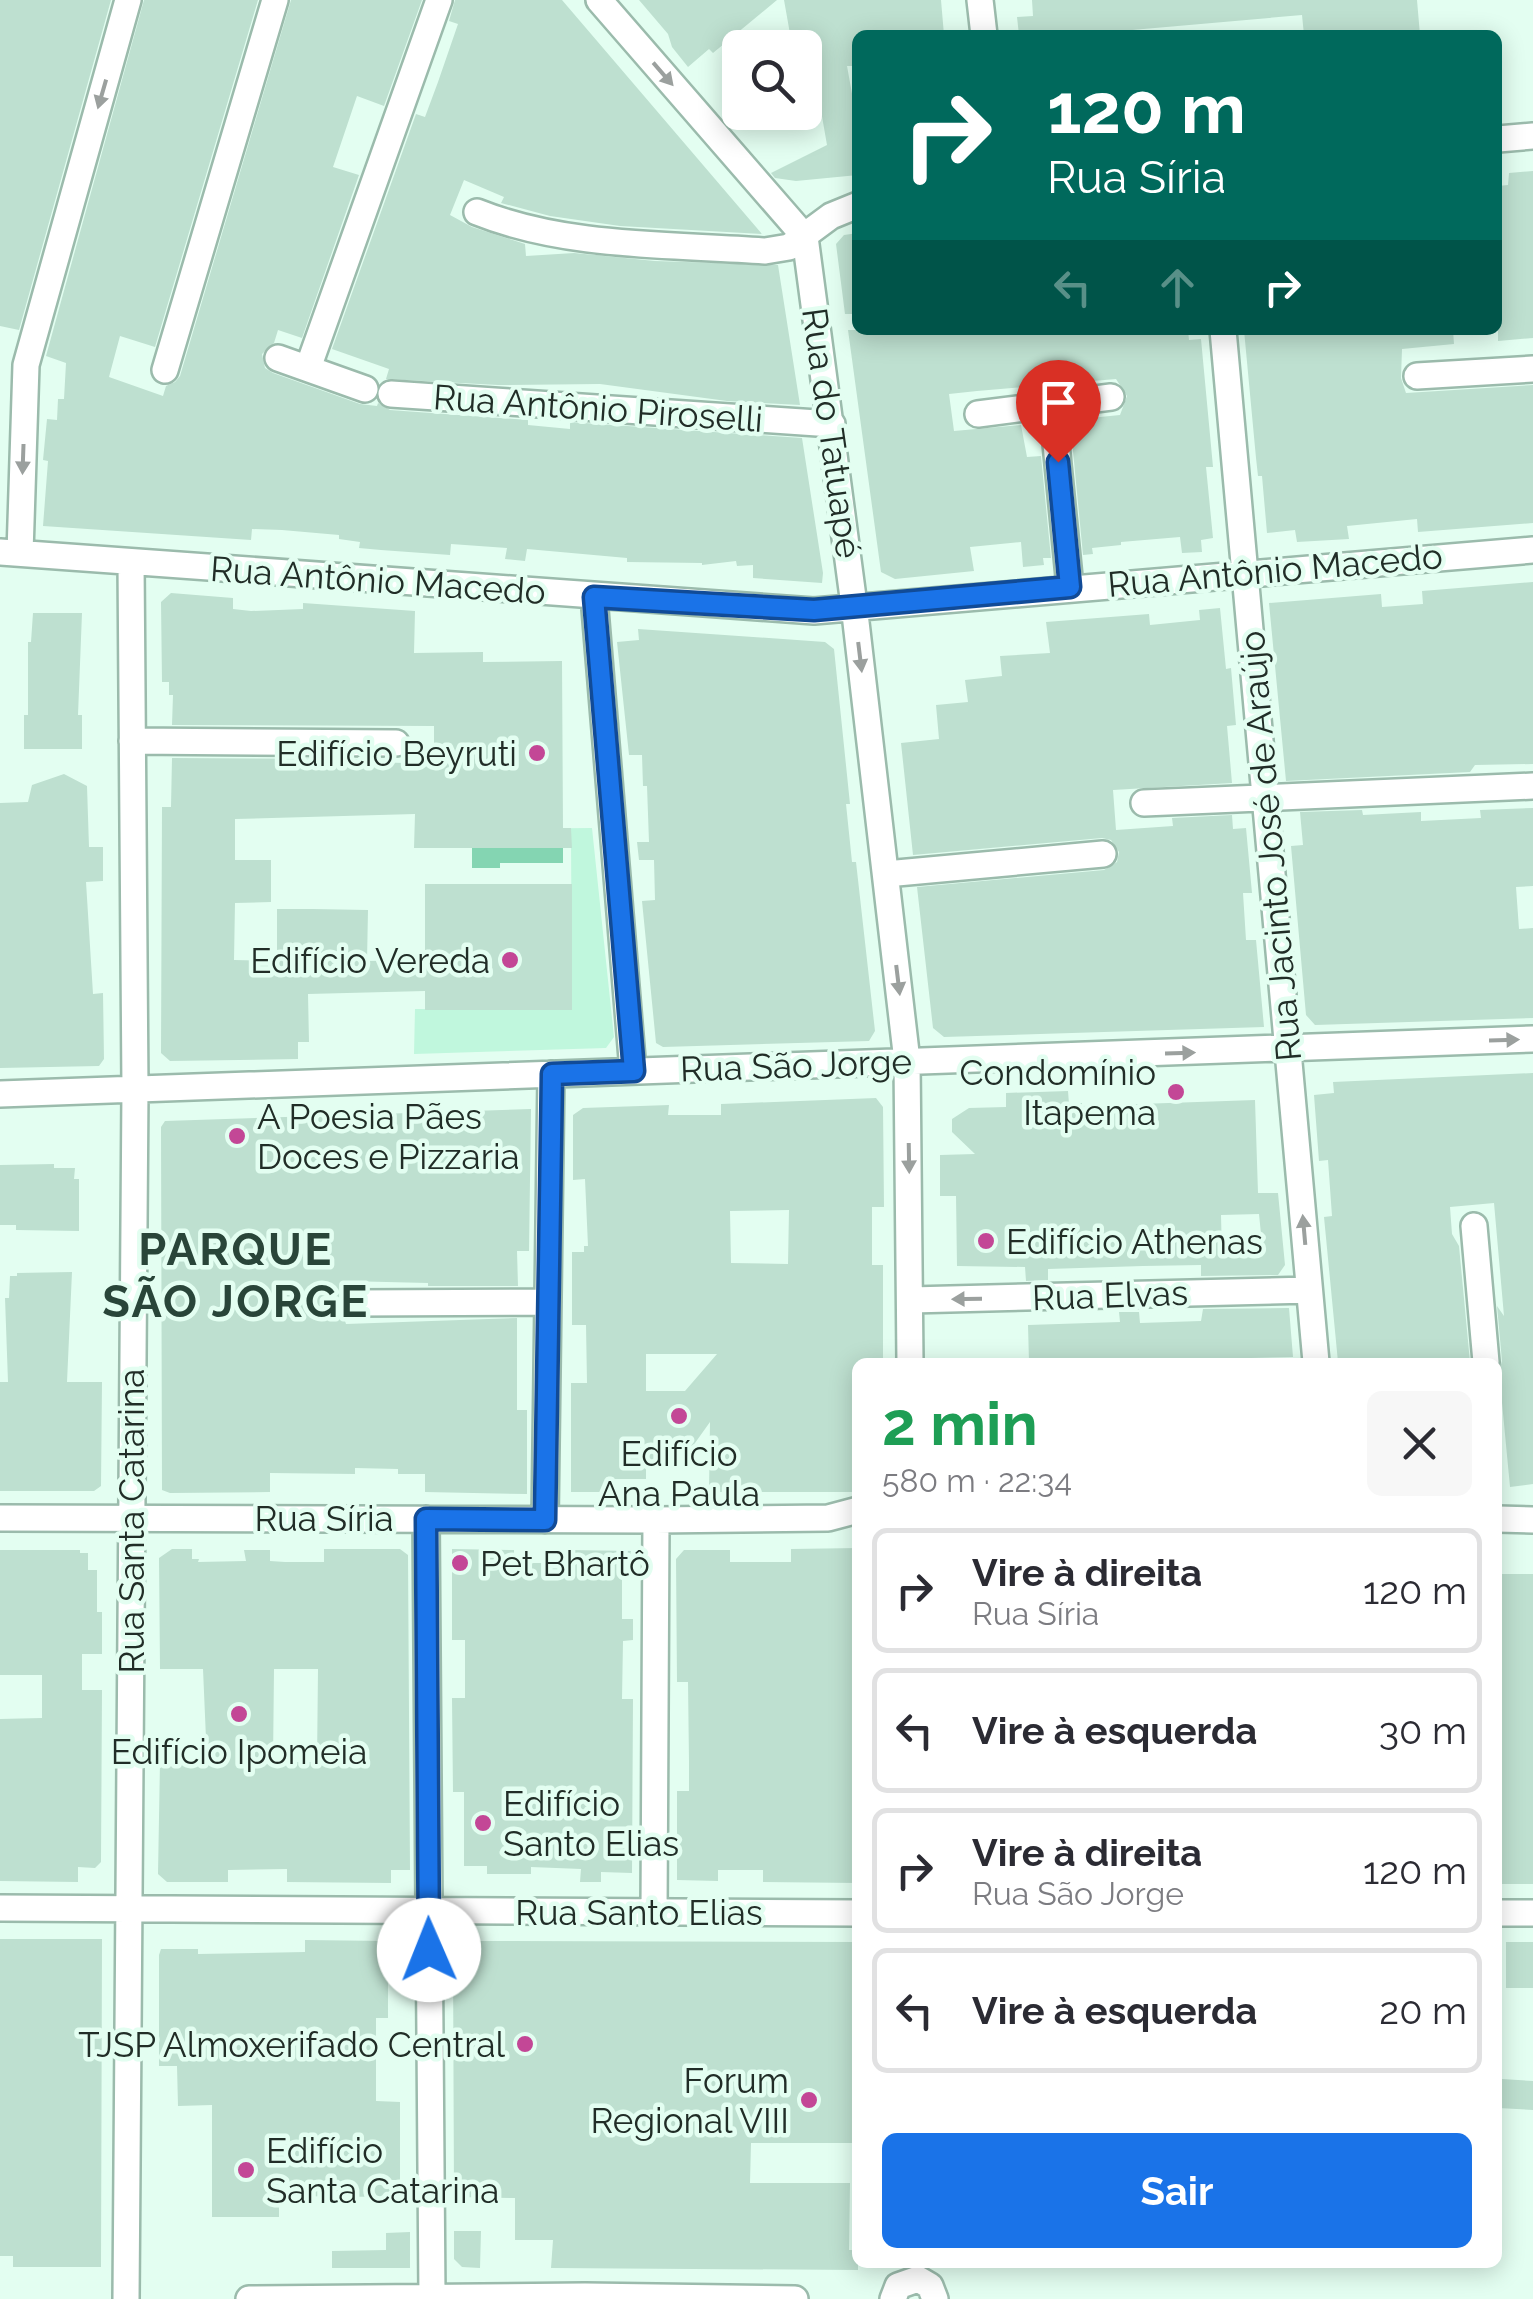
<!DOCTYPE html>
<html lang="pt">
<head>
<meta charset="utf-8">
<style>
	:root { --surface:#fff; --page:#f7f7f7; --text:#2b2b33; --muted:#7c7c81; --line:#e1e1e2; --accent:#1a73e8 }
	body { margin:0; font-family:Raleway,sans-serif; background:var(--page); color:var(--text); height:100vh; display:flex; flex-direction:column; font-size:38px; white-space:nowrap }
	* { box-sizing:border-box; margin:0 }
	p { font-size:32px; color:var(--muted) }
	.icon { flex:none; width:55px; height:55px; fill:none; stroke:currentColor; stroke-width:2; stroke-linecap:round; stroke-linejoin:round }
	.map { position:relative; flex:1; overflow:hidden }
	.side { position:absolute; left:852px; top:1358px; width:650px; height:910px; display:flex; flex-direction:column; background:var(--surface); border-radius:15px; box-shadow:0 5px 25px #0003 }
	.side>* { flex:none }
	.top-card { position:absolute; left:852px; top:30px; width:650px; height:305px; border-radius:15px; box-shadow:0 5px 25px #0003; background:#00695c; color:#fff; overflow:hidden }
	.controls { position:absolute; left:722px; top:30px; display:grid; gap:20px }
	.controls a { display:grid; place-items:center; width:100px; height:100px; border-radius:15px; background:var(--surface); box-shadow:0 5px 25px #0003; font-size:50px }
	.pin { position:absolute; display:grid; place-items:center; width:85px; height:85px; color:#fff; margin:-102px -42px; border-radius:50% 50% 50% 0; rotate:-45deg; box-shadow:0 0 10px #0007 }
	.pin .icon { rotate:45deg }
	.me { position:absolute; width:110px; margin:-55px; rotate:359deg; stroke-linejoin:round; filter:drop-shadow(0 0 8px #0008) }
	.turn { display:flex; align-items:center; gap:35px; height:210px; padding:0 30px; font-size:45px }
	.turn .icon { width:130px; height:130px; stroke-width:2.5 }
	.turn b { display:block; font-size:70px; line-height:85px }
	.lanes { display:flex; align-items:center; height:95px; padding:0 30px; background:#0003; justify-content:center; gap:50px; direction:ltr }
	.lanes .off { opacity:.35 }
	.round { display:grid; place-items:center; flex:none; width:105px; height:105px; border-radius:15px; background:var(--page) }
	.overview { display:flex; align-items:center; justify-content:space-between; height:170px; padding:0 30px }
	h1 { font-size:60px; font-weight:700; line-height:75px; color:#1e9e55 }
	.primary-button { display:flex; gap:20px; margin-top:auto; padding:20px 30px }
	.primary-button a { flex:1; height:115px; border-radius:15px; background:var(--accent); color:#fff; font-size:40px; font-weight:700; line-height:115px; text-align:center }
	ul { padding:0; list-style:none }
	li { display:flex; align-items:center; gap:30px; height:125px; margin:0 20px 15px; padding:0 10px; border:5px solid var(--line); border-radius:15px }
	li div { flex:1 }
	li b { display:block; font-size:38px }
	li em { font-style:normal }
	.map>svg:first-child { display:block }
	.green { fill:#c0f7dd }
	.water { fill:#84d5b2 }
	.building { fill:#bee0d0; fill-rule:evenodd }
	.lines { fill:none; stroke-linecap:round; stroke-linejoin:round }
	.minor-casing { stroke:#9bbbac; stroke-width:30 }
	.minor { stroke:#fff; stroke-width:25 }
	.oneway { fill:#9ba09e }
	.route-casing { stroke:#114b97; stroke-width:25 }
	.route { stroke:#1a73e8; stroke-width:18 }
	.poi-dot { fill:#c34796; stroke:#e3fef1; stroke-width:4 }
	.labels { text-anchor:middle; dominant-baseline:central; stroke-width:9; stroke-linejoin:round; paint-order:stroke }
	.street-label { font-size:35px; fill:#212d27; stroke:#e3fef1 }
	.poi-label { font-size:35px; fill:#212d27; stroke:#e3fef1; text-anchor:end }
	.district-label { font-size:45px; font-weight:bold; letter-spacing:2.5px; fill:#294539; stroke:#e3fef1 }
</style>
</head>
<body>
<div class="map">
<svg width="1533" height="2299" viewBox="0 0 1533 2299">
	<rect width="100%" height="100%" fill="#e3fef1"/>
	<!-- green -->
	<path class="green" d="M592 828 614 1037 606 1048 414 1054 415 1009 572 1010 571 838 494 829Z"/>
	<!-- water -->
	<path class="water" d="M563 842V863H500V868H472V848H526Z"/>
	<!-- building -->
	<path class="building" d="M0 0H111L19 330 0 326Z
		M144 0H258L155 347 120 336 109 377 163 396 166 386 175 382 180 376 291 0H422L384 106 357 96 333 167 359 175 302 338 278 330 274 343 262 354 265 368 273 373 360 404 377 406 378 403 390 410 528 420V425L570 429V422L802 438 823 573 822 583 753 578V565L737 566 736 561 702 565V563L627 562V558L527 549 525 561 505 559 507 548 451 544 450 555 381 550 359 548 360 542 339 539V535L282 530 252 529 251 540 43 526 48 461 43 460 47 419 57 420 58 399H64L66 363 46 356Z
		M455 0H562L762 234 620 226 550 216 501 203 504 197 464 180 450 215 472 227 525 244 526 256 574 253 655 261 778 265 800 405 727 401 600 384 498 385 386 379 389 369 332 349 416 114 425 117 438 82 458 24 449 21Z
		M639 0H777L713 53 709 49 688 67 672 47 668 34Z
		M784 0H941L944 35H858V66H847L858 127V175L796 181 775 178 771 173 827 145 809 42 792 45Z
		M1032 0H1417L1420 35H1304L1302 15 1075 35H1019L1017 17 1033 16Z
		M1533 171V338L1498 341V186L1508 185 1509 173Z
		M858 233V314H845L836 244 844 235Z
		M848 330H1188L1189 340 1201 339 1213 467H1206L1213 538 1201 540 1202 552 1182 553 1180 537 1121 542V545L1092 548 1093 554 1083 555 1070 420 1120 415 1127 396 1116 379 977 391 949 394 954 431 1021 425 1027 457 1041 456 1051 558H1043L1044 565 1023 567 1021 542 970 547 974 571 895 579 881 572Z
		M1244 330H1453L1454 344 1402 349 1401 378 1406 393 1533 385V523L1418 532 1417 519 1347 526 1349 539 1297 542 1295 530 1267 533 1262 476H1258L1256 458Z
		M1533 582V764L1475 765 1470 772 1286 781 1269 603 1381 594 1382 607 1423 604 1422 591Z
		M171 593 233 598V609L251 611 303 609V603L415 611 414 653 483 652V662L562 661 563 828H571L572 848H414L415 814 235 819V860H271V902L235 903 234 960 277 961V909H313L368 910 367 961 425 960V884H572V1010H425V991L308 994 309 1042H298V1059L170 1061 161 1053 162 807H171L172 758 373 759V762L434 764V726L172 725 173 695H169V682H162L161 602Z
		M1220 608 1226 669 1231 668 1236 725 1227 726 1232 783 1113 790 1116 830 1173 826 1172 818 1232 815 1233 829 1246 828 1252 893H1243L1246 940H1256L1264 1027 944 1037 933 1028 917 887 1104 870 1117 862 1119 852 1111 840 1102 838 913 855 901 743 939 739 936 705 968 702 965 680 1002 676 1000 656 1050 653 1046 622 1149 614 1150 625 1200 620 1199 610Z
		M33 613H82L78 715H82V749H24V715H28V642H31Z
		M638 629 825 642 834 649 850 804H846L852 862H856L875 1031 869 1041 663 1047 656 1043 642 901 655 900 654 860H639L637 842H649L647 786H643L642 755H629L617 642 639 640Z
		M64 774 87 786 89 847H103V881L86 882 93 994 103 993 104 1059 99 1066 0 1068V803L28 802 32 785Z
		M1533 808V886L1516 887 1519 929 1533 928V1018L1315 1025 1306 1015 1291 846 1303 845 1300 812 1362 810 1363 815 1421 812V821L1481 818 1480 810Z
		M1533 1073V1484L1510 1487 1499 1371 1502 1361 1497 1306 1504 1316 1494 1203 1450 1207 1452 1234 1459 1246 1470 1362H1338L1324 1217 1332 1216 1328 1160 1319 1161 1314 1095 1334 1093 1333 1082Z
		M1068 1091 1069 1104 1082 1103V1106L1255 1100 1258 1193H1278L1285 1265 1278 1275 1201 1276V1265L1143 1266 1048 1269V1280L1026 1281 1025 1267 957 1266 956 1196H940V1155L975 1154 952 1132V1119L969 1108 1006 1107V1093ZM1259 1214 1263 1254 1222 1255 1221 1215Z
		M876 1098 883 1107 884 1207H872V1265H883V1362H858V1492H709L710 1422 680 1464H646V1479H611V1492H571V1383H587L586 1325H572V1252H584V1246H588L585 1179 573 1180V1115L583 1108 669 1105 668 1115H721V1104ZM789 1210 788 1264 731 1263 730 1211ZM646 1354H717L685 1391H646Z
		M531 1109 529 1251H517L518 1286H428V1283L345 1281V1290L339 1302 346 1324 517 1318V1410H527V1494L425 1492V1474H398V1469L355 1468V1474L270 1473V1492L170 1493 162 1490 161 1127 165 1121Z
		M54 1164V1168H75L74 1179H79V1231L16 1230V1225H0V1165Z
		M72 1272 67 1382H102L101 1486 94 1491H0V1382H8L5 1298H9L10 1276H17V1273Z
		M1289 1308 1293 1357 1250 1358 1251 1362H1029L1028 1325 1120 1322 1119 1312H1139L1140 1323 1201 1321 1203 1309Z
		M858 1548V1883L763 1882V1870H718V1881L677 1880V1791H689V1762L688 1682H677L676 1559 684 1550H730V1562H791V1549Z
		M172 1549H192V1559H199L198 1562 246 1561 244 1550H270V1561L285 1562H324V1549H400L408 1555 410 1870H391V1883L287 1882V1869L228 1870V1882H167L158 1874 160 1762H207L203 1669H160L159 1558ZM274 1669H318L317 1762H273Z
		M452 1549 514 1550V1563H571V1550L633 1551V1573H622V1619H633V1640L623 1641 622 1699H633L632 1873 601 1872V1882H580L581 1869 531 1867V1874H487V1866H464V1792H453L452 1698H465V1640H452Z
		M0 1550H80V1553H88V1570H97V1612H102V1654H82V1690H102L101 1862 95 1868 78 1867V1882L0 1881V1719L42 1718V1675H0Z
		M1498 1574H1533V1884H1498Z
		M0 1939H102L101 2267H13V2256H0Z
		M305 1940 386 1941V1949H395V1974H388V2018H376V2101L400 2102V2180H391V2197L279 2196V2217H212V2105L178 2106 177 2066H159V1955L161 1949H198V1954L305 1952Z
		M465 1941 858 1942V2143H751L750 2183H850L849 2250H858V2270L551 2268 553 2240H515V2198L454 2197 453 1953 459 1943Z
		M1506 1942H1533V1988H1506Z
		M1502 2079 1533 2081V2110L1498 2108V2085H1502Z
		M454 2231H481L480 2268 462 2267 454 2259Z
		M410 2232V2268H332V2251L386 2250V2233Z"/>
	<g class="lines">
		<defs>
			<path id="minor" d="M599 0 805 237 854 605 907 1061 910 1362
				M980 0 984 35
				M1498 139 1533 136
				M477 212C567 248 669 244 765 251L789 247 831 216 858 205
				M1223 330 1316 1362
				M278 358 365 389
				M308 368 439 0
				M165 370 275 0
				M1417 376 1533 369
				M391 394 832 424
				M1052 403 1070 587
				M978 414 1111 397
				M0 552 814 611 1533 550
				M20 553 26 365 128 0
				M594 597 633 1071
				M132 741 396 743
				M1144 803 1533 786
				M886 874 1103 854
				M0 1094 1533 1039
				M1474 1226 1486 1362
				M911 1300 1309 1290
				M355 1303 548 1302
				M0 1518 656 1520 828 1518 858 1510
				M426 1519 432 2297
				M1498 1519 1533 1520
				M545 1520 551 1074
				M0 1908 858 1913
				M654 1913 656 1520
				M1498 1913H1533
				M126 2299 135 1089 131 562
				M249 2299 585 2296 795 2299
				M893 2299 898 2286 918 2279 930 2286 935 2299"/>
		</defs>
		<!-- minor casing -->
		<use href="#minor" class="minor-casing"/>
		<!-- minor -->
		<use href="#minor" class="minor"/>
	</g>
	<!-- one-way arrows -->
	<defs><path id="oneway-solid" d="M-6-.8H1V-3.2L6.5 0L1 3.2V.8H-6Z" transform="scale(2.5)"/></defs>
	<g class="oneway">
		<use href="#oneway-solid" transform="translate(663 74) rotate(49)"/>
		<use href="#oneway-solid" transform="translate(102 94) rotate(106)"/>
		<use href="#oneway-solid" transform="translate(23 459) rotate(92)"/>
		<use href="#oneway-solid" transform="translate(860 657) rotate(83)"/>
		<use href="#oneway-solid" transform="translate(898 980) rotate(83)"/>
		<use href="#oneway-solid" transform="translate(1504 1040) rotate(-2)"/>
		<use href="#oneway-solid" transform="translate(1180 1053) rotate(-2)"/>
		<use href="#oneway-solid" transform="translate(909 1158) rotate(89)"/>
		<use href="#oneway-solid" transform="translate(1304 1230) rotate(-95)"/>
		<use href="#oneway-solid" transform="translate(967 1299) rotate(179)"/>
	</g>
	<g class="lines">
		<defs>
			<path id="route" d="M429 1950 426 1519 545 1520 552 1074 634 1071 594 597 814 610 1070 587 1058 462"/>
		</defs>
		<!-- route casing -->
		<use href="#route" class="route-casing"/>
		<!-- route -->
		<use href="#route" class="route"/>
	</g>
	<!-- markers -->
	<g class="poi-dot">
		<circle cx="537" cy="753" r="10"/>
		<circle cx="510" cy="960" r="10"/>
		<circle cx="1176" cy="1092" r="10"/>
		<circle cx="237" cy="1136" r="10"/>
		<circle cx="986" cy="1241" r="10"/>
		<circle cx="679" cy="1416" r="10"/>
		<circle cx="460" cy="1563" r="10"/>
		<circle cx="239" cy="1714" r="10"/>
		<circle cx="483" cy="1823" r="10"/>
		<circle cx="525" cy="2044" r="10"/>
		<circle cx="809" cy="2100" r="10"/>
		<circle cx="246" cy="2170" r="10"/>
	</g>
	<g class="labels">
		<!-- street labels -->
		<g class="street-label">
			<text transform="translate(598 408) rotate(4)">Rua Antônio Piroselli</text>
			<text transform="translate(832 433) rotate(82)">Rua do Tatuapé</text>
			<text transform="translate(1275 570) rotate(-5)">Rua Antônio Macedo</text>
			<text transform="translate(378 580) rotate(4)">Rua Antônio Macedo</text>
			<text transform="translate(1270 846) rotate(-95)">Rua Jacinto José de Araújo</text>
			<text transform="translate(796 1065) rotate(-2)">Rua São Jorge</text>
			<text transform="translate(1110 1295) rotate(-2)">Rua Elvas</text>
			<text x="324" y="1518">Rua Síria</text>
			<text transform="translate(131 1521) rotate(-90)">Rua Santa Catarina</text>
			<text x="639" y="1912">Rua Santo Elias</text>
		</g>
		<!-- poi labels -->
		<g class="poi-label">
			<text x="517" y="753">Edifício Beyruti</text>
			<text x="490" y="960">Edifício Vereda</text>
			<text x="1156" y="1072">Condomínio<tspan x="1156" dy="40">Itapema</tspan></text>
			<text x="257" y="1116" text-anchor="start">A Poesia Pães<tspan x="257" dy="40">Doces e Pizzaria</tspan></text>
			<text x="1006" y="1241" text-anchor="start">Edifício Athenas</text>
			<text x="679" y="1453" text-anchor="middle">Edifício<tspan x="679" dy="40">Ana Paula</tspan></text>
			<text x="480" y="1563" text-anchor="start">Pet Bhartô</text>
			<text x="239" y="1751" text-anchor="middle">Edifício Ipomeia</text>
			<text x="503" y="1803" text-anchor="start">Edifício<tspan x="503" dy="40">Santo Elias</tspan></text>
			<text x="505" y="2044">TJSP Almoxerifado Central</text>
			<text x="789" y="2080">Forum<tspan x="789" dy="40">Regional VIII</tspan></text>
			<text x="266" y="2150" text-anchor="start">Edifício<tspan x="266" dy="40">Santa Catarina</tspan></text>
		</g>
		<!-- district labels -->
		<g class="district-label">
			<text x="236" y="1249">PARQUE<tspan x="236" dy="52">SÃO JORGE</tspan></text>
		</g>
	</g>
</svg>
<div class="controls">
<a><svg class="icon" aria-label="search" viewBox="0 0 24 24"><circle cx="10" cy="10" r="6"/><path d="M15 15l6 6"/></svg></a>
</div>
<div class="pin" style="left:1058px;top:462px;background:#d93025"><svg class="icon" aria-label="arrive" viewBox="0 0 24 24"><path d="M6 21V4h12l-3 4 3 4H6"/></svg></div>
<svg class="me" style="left:429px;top:1950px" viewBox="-20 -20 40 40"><circle r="19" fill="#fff"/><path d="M0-13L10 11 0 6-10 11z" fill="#1a73e8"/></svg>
<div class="top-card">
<div class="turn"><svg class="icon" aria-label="right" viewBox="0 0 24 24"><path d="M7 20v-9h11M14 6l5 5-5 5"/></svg><div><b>120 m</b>Rua Síria</div></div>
<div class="lanes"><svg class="icon off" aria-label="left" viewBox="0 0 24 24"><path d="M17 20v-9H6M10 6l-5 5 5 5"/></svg><svg class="icon off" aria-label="ahead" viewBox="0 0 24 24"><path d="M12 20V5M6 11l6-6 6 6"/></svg><svg class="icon" aria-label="right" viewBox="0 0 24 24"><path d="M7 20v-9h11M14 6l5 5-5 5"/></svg></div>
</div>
<section class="side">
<div class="overview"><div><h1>2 min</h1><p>580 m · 22:34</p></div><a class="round"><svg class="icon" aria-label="close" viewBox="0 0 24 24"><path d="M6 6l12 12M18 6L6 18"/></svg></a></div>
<ul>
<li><svg class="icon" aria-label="right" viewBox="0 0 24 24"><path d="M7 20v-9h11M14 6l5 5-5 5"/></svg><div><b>Vire à direita</b><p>Rua Síria</p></div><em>120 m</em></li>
<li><svg class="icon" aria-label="left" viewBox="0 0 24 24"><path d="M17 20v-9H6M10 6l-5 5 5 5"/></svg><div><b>Vire à esquerda</b></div><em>30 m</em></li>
<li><svg class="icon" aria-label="right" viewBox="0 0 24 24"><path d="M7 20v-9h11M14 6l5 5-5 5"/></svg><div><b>Vire à direita</b><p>Rua São Jorge</p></div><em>120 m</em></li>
<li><svg class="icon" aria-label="left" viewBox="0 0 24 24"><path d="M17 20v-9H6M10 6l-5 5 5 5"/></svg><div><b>Vire à esquerda</b></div><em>20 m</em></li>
</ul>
<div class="primary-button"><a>Sair</a></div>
</section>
</div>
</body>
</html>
